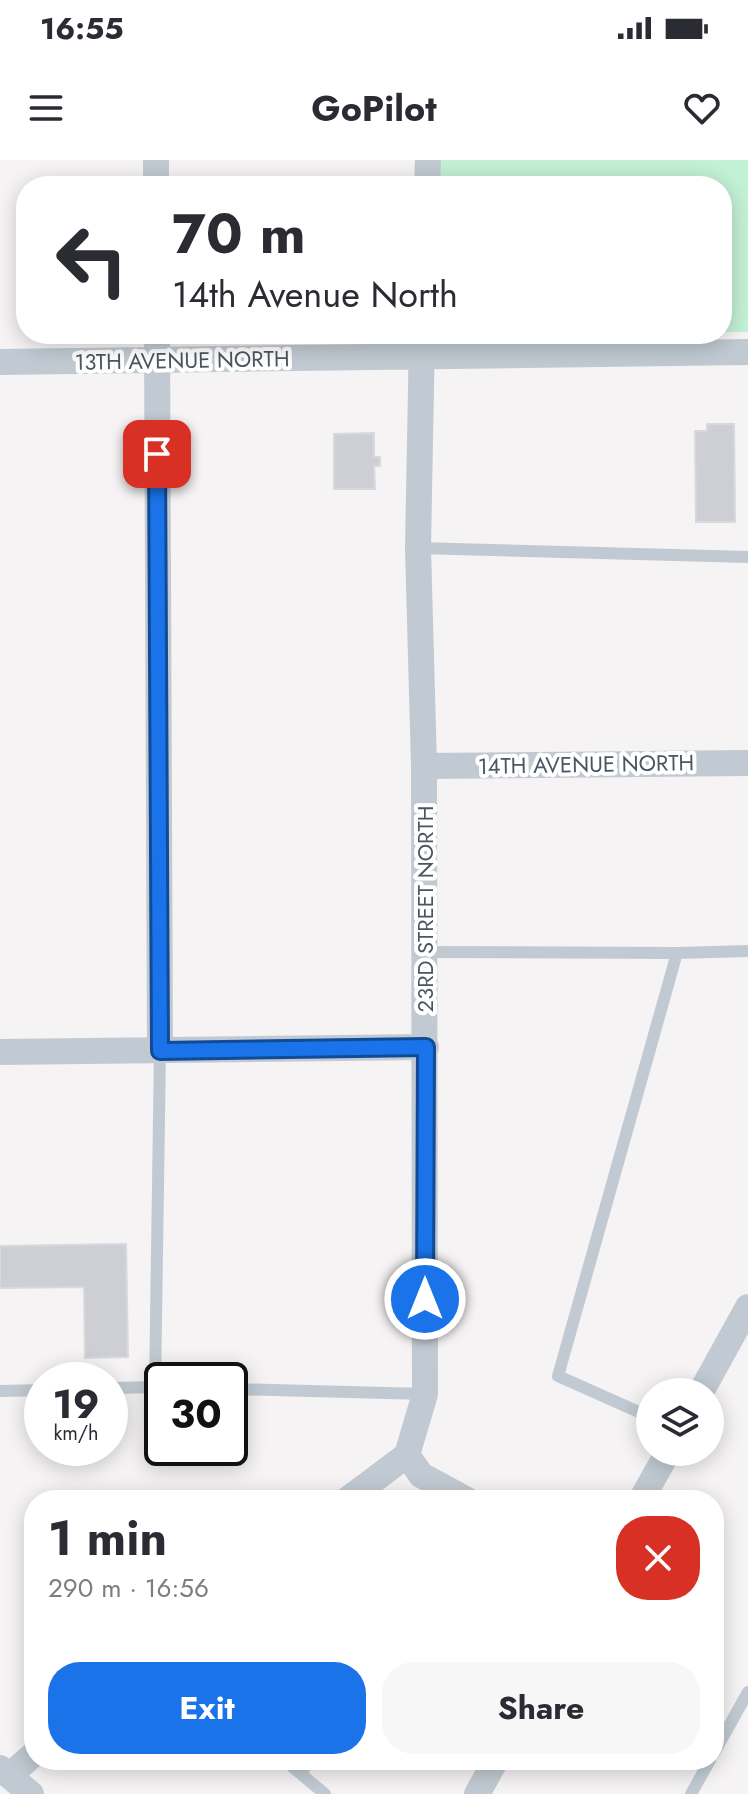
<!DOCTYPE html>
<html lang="en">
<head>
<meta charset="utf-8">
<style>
	:root { --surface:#fff; --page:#f7f7f7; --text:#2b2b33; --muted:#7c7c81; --accent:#1a73e8 }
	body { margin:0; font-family:Jost,sans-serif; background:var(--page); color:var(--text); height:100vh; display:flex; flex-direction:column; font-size:30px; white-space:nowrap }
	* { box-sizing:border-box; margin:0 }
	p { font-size:26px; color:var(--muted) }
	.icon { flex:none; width:44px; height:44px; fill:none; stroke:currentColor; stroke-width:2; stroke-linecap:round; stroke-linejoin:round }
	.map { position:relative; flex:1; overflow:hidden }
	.details { position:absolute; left:24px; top:1330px; width:700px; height:280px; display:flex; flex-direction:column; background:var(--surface); border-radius:32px; box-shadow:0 4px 20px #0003 }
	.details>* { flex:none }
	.guide { position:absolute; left:16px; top:16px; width:716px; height:168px; border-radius:32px; box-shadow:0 4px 20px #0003; background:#fff; color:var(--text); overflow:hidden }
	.buttons { position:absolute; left:636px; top:1218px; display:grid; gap:16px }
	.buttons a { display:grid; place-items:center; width:88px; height:88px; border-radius:50%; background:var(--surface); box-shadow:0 4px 20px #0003; font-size:40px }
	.speed { position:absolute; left:24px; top:1202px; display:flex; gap:16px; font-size:40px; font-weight:700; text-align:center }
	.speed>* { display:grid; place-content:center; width:104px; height:104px; border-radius:50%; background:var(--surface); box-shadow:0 4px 20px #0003; line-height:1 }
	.speed small { font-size:20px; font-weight:400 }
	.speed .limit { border:4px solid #111; border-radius:12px; background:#fff; color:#111 }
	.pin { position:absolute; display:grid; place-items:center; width:68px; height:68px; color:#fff; margin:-34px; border-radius:16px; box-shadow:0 4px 12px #0006 }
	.me { position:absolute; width:88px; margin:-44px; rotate:0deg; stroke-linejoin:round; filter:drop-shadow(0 0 6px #0008) }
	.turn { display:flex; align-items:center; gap:28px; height:168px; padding:0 24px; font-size:36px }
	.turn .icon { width:104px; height:104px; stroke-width:2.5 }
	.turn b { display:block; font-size:56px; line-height:68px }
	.round { display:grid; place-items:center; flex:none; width:84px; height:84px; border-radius:32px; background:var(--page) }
	.head { display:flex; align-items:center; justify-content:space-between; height:136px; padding:0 24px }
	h1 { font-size:48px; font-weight:700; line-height:60px }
	.button { display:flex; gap:16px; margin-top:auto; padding:16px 24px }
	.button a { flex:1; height:92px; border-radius:32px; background:var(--accent); color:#fff; font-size:32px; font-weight:700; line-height:92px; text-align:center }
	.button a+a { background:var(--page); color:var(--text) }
	.status { display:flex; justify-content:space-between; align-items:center; height:56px; padding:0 40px; background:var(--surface); direction:ltr }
	.status svg { height:22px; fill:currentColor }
	header { display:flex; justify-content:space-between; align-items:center; height:104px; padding:0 24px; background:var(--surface); font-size:36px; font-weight:700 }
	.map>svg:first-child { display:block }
	.green { fill:#c3f1d5 }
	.building { fill:#cdcfd5; stroke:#d7d9de; stroke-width:2 }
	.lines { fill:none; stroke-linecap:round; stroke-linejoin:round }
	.lane { stroke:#c1cad2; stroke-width:12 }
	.street { stroke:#c1cad2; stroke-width:26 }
	.route-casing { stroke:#114b97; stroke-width:20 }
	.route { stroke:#1a73e8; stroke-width:14 }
	.labels { text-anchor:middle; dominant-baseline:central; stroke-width:8; stroke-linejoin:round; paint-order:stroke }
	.street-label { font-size:22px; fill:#4a5661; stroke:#fff }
</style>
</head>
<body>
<div class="status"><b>16:55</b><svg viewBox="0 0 49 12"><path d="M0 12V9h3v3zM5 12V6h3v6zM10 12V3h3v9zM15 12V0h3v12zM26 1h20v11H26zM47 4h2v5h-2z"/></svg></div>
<header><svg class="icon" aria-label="menu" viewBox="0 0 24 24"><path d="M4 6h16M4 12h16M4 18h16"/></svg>GoPilot<svg class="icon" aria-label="heart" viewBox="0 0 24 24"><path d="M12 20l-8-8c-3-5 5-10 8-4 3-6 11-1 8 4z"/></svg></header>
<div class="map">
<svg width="748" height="1634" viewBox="0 0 748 1634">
	<rect width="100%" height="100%" fill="#f5f3f3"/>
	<!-- green -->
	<path class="green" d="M428 0H748V172H722V26H427Z"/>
	<!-- building -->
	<path class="building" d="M707 264H734L735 362H696L695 271H707Z
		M374 273V297H380V306H374L375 329H334V274Z
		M126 1084 128 1197 85 1198 84 1127 0 1128V1086Z"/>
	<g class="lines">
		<!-- lane -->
		<path class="lane" d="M418 388 748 397
			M425 792 677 793
			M155 1227 160 891
			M110 1228 162 1227
			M230 1229 425 1234
			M0 1231 42 1230
			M650 1257 558 1216 677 793 748 791
			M714 1593 748 1532
			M284 1600 325 1634
			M300 1613 311 1600
			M691 1634 710 1600"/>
		<!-- street -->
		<path class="street" d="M156 0V26
			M427 26 428 0
			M157 174 160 891
			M0 202 748 192
			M424 606 748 603
			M0 892 426 887
			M701 1232 748 1147
			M407 1295 421 1315 467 1340
			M347 1340 407 1295 425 1234 424 606 418 388 422 174
			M641 1340 668 1292
			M0 1608 31 1634
			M10 1615 34 1594
			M477 1634 496 1600"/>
	</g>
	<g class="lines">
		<defs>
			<path id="route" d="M157 294 160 891 426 887 425 1139"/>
		</defs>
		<!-- route casing -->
		<use href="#route" class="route-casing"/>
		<!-- route -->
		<use href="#route" class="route"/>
	</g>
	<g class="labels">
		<!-- street labels -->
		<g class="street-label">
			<text transform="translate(182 200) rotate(-1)">13TH AVENUE NORTH</text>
			<text transform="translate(586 604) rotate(-1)">14TH AVENUE NORTH</text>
			<text transform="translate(425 749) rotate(-90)">23RD STREET NORTH</text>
		</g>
	</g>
</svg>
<div class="buttons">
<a><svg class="icon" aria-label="layers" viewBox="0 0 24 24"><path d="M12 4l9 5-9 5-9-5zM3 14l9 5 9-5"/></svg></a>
</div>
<div class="speed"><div>19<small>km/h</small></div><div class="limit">30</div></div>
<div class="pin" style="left:157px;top:294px;background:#d93025"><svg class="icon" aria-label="arrive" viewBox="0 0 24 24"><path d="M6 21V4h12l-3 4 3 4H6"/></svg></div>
<svg class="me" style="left:425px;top:1139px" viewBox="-20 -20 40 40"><circle r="17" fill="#1a73e8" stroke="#fff" stroke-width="3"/><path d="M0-11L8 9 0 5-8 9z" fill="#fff"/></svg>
<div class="guide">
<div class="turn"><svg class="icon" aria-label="left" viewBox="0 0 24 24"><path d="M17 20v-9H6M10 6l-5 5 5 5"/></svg><div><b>70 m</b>14th Avenue North</div></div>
</div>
<section class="details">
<div class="head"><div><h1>1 min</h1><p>290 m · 16:56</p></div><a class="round" style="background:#d93025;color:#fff"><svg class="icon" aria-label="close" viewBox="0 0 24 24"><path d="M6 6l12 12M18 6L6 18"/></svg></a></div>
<div class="button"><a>Exit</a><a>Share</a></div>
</section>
</div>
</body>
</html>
